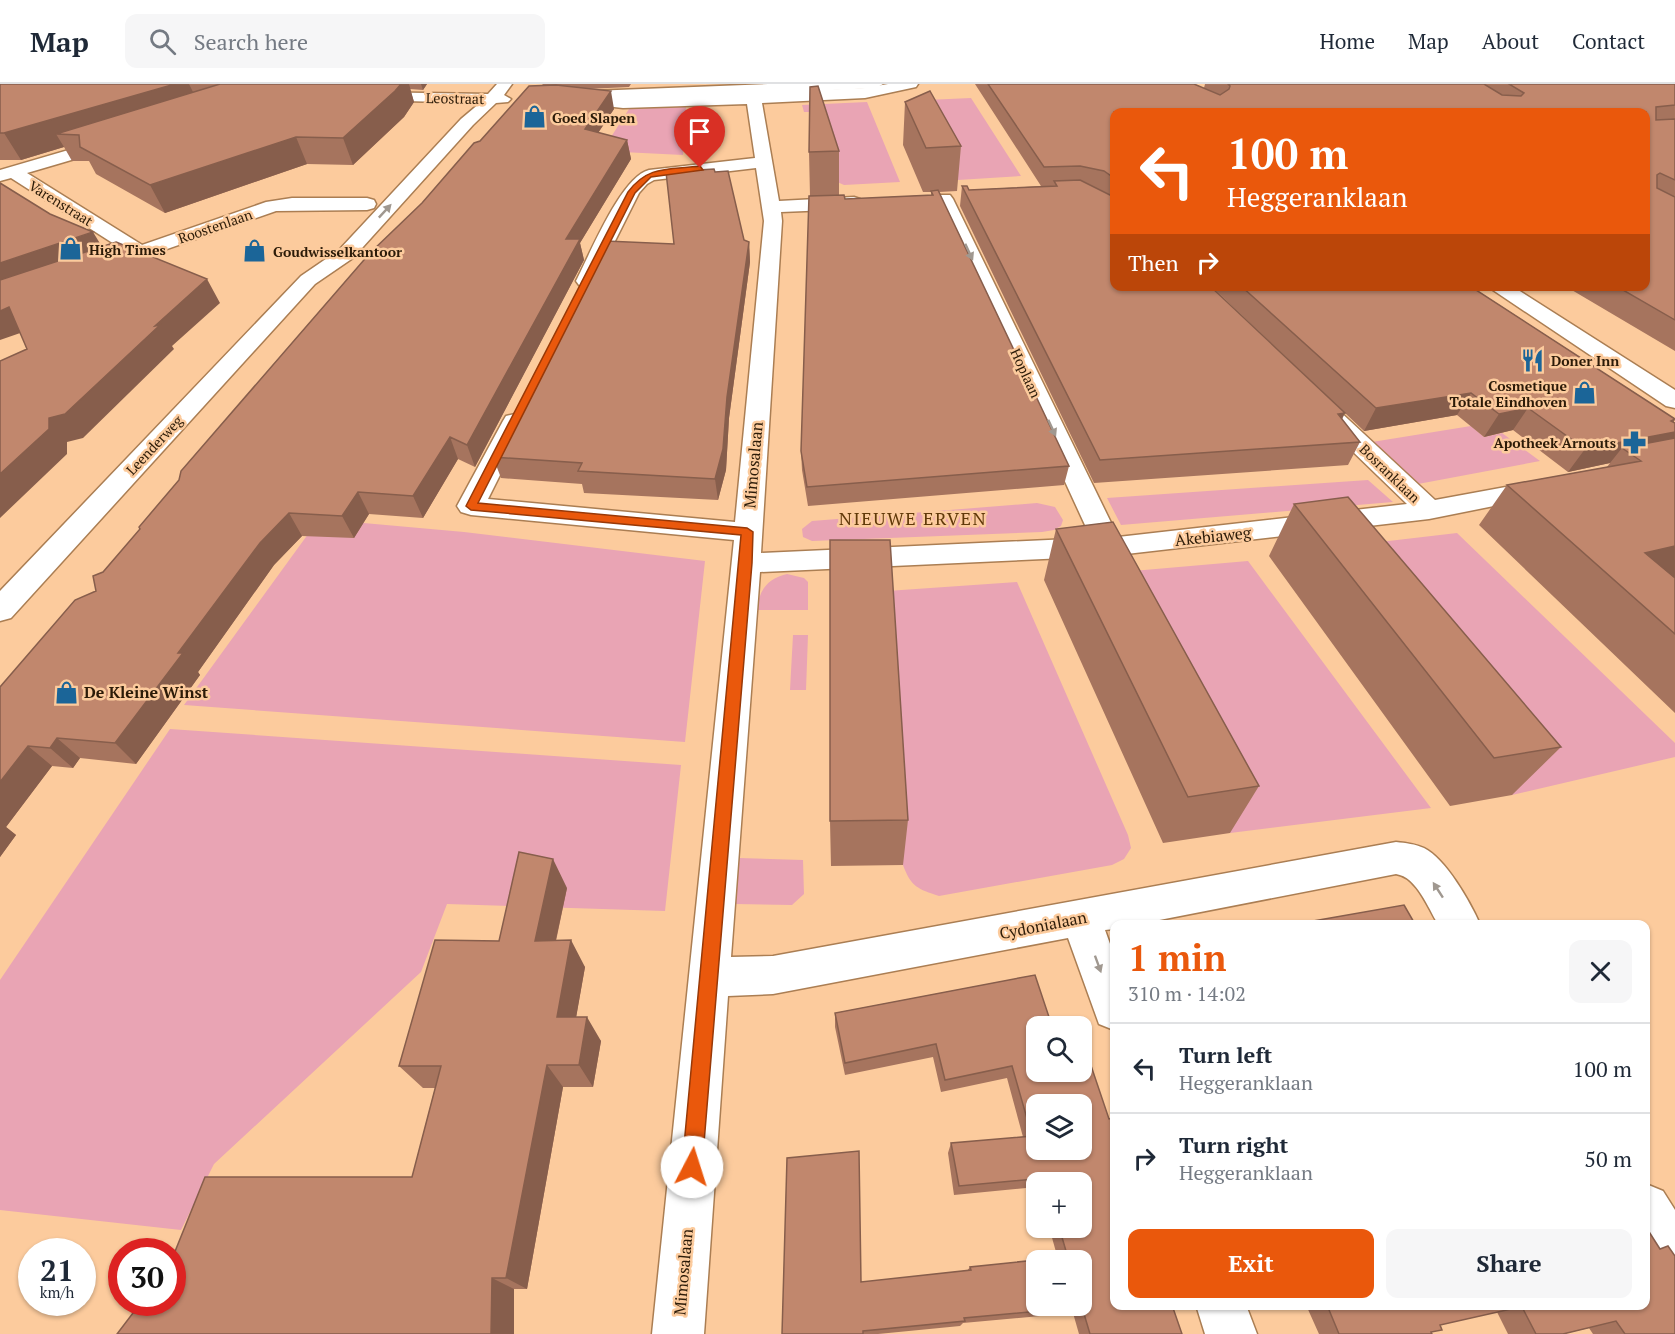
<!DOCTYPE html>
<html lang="en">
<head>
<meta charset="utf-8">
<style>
	:root { --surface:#fff; --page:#f6f6f7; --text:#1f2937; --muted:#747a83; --line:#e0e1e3; --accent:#ea580c }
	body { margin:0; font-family:"PT Serif",serif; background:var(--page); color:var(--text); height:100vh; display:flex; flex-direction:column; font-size:22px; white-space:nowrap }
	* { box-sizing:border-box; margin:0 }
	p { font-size:20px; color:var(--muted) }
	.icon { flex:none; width:33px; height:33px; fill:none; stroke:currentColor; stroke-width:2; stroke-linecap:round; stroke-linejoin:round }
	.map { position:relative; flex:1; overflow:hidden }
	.side { position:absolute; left:1110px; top:836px; width:540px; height:390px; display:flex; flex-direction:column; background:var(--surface); border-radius:12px; box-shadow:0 2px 4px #0004 }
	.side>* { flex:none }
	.top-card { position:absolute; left:1110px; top:24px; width:540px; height:183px; border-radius:12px; box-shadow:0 2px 4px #0004; background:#ea580c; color:#fff; overflow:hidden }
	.tools { position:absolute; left:1026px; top:932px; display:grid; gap:12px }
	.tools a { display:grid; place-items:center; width:66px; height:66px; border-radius:12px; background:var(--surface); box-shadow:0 2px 4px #0004; font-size:30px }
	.speed { position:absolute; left:18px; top:1154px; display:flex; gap:12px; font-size:30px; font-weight:700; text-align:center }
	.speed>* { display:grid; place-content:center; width:78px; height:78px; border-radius:50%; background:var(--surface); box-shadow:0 2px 4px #0004; line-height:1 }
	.speed small { font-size:15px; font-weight:400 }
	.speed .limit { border:9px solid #d22; background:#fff; color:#111 }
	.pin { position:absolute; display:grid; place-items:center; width:51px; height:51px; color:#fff; margin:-62px -26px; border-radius:50% 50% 50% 0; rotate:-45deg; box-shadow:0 0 6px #0007 }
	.pin .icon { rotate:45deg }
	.me { position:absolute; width:66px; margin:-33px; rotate:5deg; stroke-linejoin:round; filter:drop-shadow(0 0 4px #0008) }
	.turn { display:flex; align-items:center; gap:21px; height:126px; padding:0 18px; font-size:27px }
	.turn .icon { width:78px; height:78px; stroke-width:2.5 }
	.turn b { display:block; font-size:42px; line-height:51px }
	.then { display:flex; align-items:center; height:57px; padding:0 18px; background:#0003; gap:12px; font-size:22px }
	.round { display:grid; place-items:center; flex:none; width:63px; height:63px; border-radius:12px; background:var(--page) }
	.headline { display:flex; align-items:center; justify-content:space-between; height:102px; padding:0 18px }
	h1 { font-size:36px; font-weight:600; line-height:45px; color:var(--accent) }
	.action { display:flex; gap:12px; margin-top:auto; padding:12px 18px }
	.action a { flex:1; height:69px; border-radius:12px; background:var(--accent); color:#fff; font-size:24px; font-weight:600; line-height:69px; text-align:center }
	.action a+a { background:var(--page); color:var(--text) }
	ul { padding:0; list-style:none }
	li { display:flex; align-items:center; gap:18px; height:90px; padding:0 18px; border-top:2px solid var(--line) }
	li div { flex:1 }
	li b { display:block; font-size:22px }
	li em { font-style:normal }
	header { display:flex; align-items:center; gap:36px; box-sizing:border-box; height:84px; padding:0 30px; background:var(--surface); border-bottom:2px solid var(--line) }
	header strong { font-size:28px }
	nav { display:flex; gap:33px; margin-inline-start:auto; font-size:21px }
	.search { width:420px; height:54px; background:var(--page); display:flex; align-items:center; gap:15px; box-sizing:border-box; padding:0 21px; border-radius:12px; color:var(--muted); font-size:22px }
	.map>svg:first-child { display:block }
	.green { fill:#e9a4b4 }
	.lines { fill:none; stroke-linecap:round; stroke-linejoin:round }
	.minor-casing { stroke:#ab7e53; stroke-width:3 }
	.tertiary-casing { stroke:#ab7e53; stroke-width:3 }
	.primary-casing { stroke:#ab7e53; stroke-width:3 }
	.minor { fill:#fff; fill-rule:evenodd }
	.tertiary { fill:#fff; fill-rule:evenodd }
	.primary { fill:#fff; fill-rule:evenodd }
	.wall { fill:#a6745e }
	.shaded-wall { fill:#875e4c }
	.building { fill:#c1876d; stroke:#875e4c; stroke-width:1.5; fill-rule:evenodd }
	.oneway { fill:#a09890 }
	.route { fill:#ea580c; stroke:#983908; stroke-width:1.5 }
	.labels { text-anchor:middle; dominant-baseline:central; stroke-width:5; stroke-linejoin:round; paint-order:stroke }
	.far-street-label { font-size:14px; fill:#2c1b08; stroke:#fccb9d }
	.far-poi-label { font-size:14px; font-weight:bold; fill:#2c1b08; stroke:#fccb9d; text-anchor:start }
	.street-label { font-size:16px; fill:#2c1b08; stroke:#fccb9d }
	.poi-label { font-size:16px; font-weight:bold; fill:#2c1b08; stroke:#fccb9d; text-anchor:start }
	.neighbourhood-label { font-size:18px; letter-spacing:1.5px; fill:#613909; stroke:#fccb9d }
</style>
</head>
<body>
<header>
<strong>Map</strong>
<div class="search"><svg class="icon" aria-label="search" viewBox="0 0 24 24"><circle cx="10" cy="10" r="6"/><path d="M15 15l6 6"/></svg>Search here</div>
<nav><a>Home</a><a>Map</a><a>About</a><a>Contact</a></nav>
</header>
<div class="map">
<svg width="1675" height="1250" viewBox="0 0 1675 1250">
	<rect width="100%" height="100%" fill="#fccb9d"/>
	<!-- green -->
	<path class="green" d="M971 14 1021 92 958 96 904 17Z
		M867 18 900 98 844 101 835 97 814 28H804L802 21Z
		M686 22 683 71 602 67 629 25Z
		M1471 342 1484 353 1502 349 1540 377 1418 400 1372 358Z
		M1368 396 1393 418 1121 441 1107 414Z
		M1037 419 1055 423 1063 436 1061 442 1054 446 1042 448 812 457 803 453 802 445 812 437Z
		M319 435 464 448 705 477 685 658 184 621Z
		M1457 449 1675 659V673L1512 711 1320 465Z
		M1248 477 1431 724 1230 749 1098 490Z
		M787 490 804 494 808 498V526H757C759 506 767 495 787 490Z
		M1017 498 1128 751 1131 764 1124 775 1112 781 939 812C918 805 911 803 903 781L887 507Z
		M793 551H808L806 606H790Z
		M170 645 681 681 665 827 447 820 421 888 214 1080 181 1146 0 1126V896Z
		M739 774 803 776 804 810 792 821 735 820Z"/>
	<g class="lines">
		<defs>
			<path id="minor" d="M888 0H918L916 3 865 14 762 19 779 117 854 113 860 115 863 119 860 123 854 125 781 128 782 137 761 469 1091 454 935 115 938 111H950L953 115 1118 453 1407 420 1317 333 1314 328 1317 323 1326 321 1335 323 1435 416 1544 396 1553 398 1557 404 1553 410 1544 412 1429 435 1109 472 760 488 731 873 773 872 1396 758C1406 759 1415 760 1424 764 1446 775 1470 818 1480 840H1438C1428 824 1417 793 1396 790L1139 840H1114V845L1105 846 1114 871V946L1099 940 1068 854 773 910 728 912 704 1250H652L734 456 471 431 461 428 457 422 503 337 506 332 515 330 524 332 527 337 488 415 735 438 764 137 756 84 654 96 647 100 639 109 593 201 586 203 579 201 576 197C590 170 621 93 649 86L755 74 747 20 623 24 569 18 564 16 561 13 564 10 623 14 865 4Z
				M113 53 121 58 119 62 27 89 147 164 150 168 147 172H133L11 94 0 97V86Z
				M1646 1100 1663 1107 1675 1126V1193L1658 1186 1646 1167Z
				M1196 1221H1246L1257 1250H1205Z"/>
			<path id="tertiary" d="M292 114H367L374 116 376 120 374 124 367 126 276 127 104 187H90L87 183 90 179 266 118Z
				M1487 202H1512L1675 306V324L1666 322Z"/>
			<path id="primary" d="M497 0H512L504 11 511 15 508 18 496 19 473 41 353 174 315 200 11 534 0 537V507L301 192 339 166 461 35 480 19 368 16 363 14 360 11 363 8 488 10Z
				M768 0H883L876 4 566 18 558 13 566 8Z"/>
		</defs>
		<!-- minor casing -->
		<use href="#minor" class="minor-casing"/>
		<!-- tertiary casing -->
		<use href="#tertiary" class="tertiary-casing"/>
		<!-- primary casing -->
		<use href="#primary" class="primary-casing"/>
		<!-- minor -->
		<use href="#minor" class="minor"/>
		<!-- tertiary -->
		<use href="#tertiary" class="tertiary"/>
		<!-- primary -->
		<use href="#primary" class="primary"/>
	</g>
	<!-- wall -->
	<path class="wall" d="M0 0H427L423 6 410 5 414 18 404 33 353 81 307 80 165 129 96 90 89 77H72L64 63 21 76H0Z
		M542 0H631L629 3 587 5 614 25 598 49 627 56 631 75 580 159 584 176 475 383 458 375 423 434 369 430 354 454 302 452 274 481 198 588 200 591 136 680 80 674 73 684 52 682 6 743 16 751 0 773V603L96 507 103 488 422 119 480 57 543 1Z
		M975 0H1194L1204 4 1205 0H1675V267L1565 202H1646V28H1114V202L1342 335 1360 358 1348 381 1094 399 960 122 962 102 969 106 1041 102Z
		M905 18 961 62 957 107 939 108 1069 382 1064 401 808 422 802 386 801 367 810 112 809 68 839 67V111L845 115 931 111V108H923L903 61Z
		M715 88 744 156 749 158 750 178 729 334 726 386 718 416 584 409 582 400 501 394 493 373 674 160Z
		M1211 202H1470L1675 335 1673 338V493L1675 494V629L1479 441 1507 401 1607 383 1610 379 1568 388 1513 346 1484 353 1457 331 1364 347Z
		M1294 420 1561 663 1512 711 1450 722 1269 472Z
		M1056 445 1259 702 1230 749 1163 759 1044 496Z
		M908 736 903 781 831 782 830 737Z
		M567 804 556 857 585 883 576 933 601 957 593 1003H563L527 1205H514V1250H117L151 1228 412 1093 435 1004H423L399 982 499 857Z
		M1035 891 1114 1221 1182 1250H1079L1073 1229 963 1239 960 1242 878 1250H782L861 1198 967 1187 970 1183 1047 1175 1054 1169 1056 1168 1049 1143H1082V1098H1036V1103L954 1111 948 1069 951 1059 1023 1053 1007 994 941 1008 933 973 845 991 835 943V929Z
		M1306 1221H1646L1675 1250H1593L1589 1244 1563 1250H1508L1497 1228 1440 1241 1431 1248 1432 1250H1319Z"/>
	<!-- shaded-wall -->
	<path class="shaded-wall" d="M175 0H189L200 22 56 50 64 63 21 76 4 49Z
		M401 0H409L414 18 404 33 353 81 343 54Z
		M421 0H427L423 6Z
		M611 7 614 25 588 64 585 45Z
		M296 53 307 80 165 129 150 101Z
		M627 56 631 75 580 159 584 176 475 383 467 361 566 155Z
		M93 148 107 171 0 208V179Z
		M749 158 750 178 729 334 726 386 718 416 715 395Z
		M207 195 220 219 172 262 174 265 83 354 67 358V370L0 434V390L49 334Z
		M9 223 26 247 0 256V227Z
		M1471 309 1457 331 1364 347 1376 324Z
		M1528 324 1513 346 1484 353 1499 330Z
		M1345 329 1334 352 1338 330Z
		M1675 336 1664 350 1675 348V358L1622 364 1610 379 1568 388 1585 365 1671 337Z
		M450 353 458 375 423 434 413 412Z
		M358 408 369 430 354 454 342 432Z
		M289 429 302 452 274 481 198 588 200 591 136 680 115 659 178 569 260 459Z
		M1675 462V493L1625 506 1645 469Z
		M57 654 80 674 73 684 50 664Z
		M28 662 52 682 6 743 16 751 0 773V698Z
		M553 775 567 804 550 883 535 857Z
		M571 856 585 883 572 957 557 933Z
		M587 933 601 957 593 1003 579 981Z
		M547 981 563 1003 527 1205 506 1194Z
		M492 1194 514 1205V1250H491Z"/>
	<!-- building -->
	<path class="building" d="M0 0H175L4 49H0Z
		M220 0H401L395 7 343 54 296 53 150 101 80 63 79 51 56 50Z
		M988 0H1194L1220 11 1229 5 1230 2 1228 0H1484L1502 11 1521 12 1524 9 1509 0H1675V21L1656 23V36L1675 35V96L1660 89 1657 91V104L1675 113V236L1616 202H1646V28H1114V94L1104 87 1080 82 1044 83Z
		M556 1 611 7 585 45 627 56 566 155H580L467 361 450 353 413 412 358 408 342 432 289 429 260 459 178 569H183L115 659 57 654 50 664 28 662 0 698V603L75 516 96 507 93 492 103 488 140 445 139 443 179 396 181 387 370 169 422 119 474 59 480 57 529 2Z
		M818 2 839 67 809 68 810 3Z
		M930 7 961 62 926 64 905 18Z
		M714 85 715 88 728 87 744 156 749 158 727 313 723 365 715 395 578 387 582 379 493 373 606 157 674 160 666 88Z
		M1080 96 1114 113V202H1210L1345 329 1338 330 1360 358 1100 376 962 102H967L969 106 1057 102 1054 97Z
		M0 99 50 130 93 148 0 179Z
		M938 106 1069 382 807 403 801 367 809 112 844 111 845 115 933 111 931 107Z
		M116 158 207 195 155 242 160 241 65 330 49 334V345L0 390V277L27 265 9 223 0 227V196Z
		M1241 202H1470L1675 335 1671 337 1675 339V348L1585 365 1528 324 1499 330 1471 309 1376 324Z
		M1675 354V462L1645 469 1675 494V550L1507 401 1641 377 1622 364Z
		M1348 413 1561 663 1494 674 1294 420Z
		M1113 438 1259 702 1188 713 1056 445Z
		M830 456H890L908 736 830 737Z
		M519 768 553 775 535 857 571 856 557 933H587L579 981H547L506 1194H492L491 1250H117L133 1229 151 1228 156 1218H172V1175L205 1093H412L441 982H399L435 856 499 857Z
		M1404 821 1415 840H1296Z
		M1035 891 1052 942H1036V987H1082V955L1109 1035 1114 1034V1221H1172L1182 1250H1090L1082 1223 964 1234 965 1237 863 1247V1250H782L787 1074 859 1067 861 1198 971 1186 970 1183 1036 1176V1221H1082V1176H1040L1055 1174 1054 1169 1066 1167 1059 1143H1082V1098H1046L1045 1094 959 1102 951 1059 1032 1052 1012 982 945 996 936 960 845 979 835 929ZM1036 1020H1082V1065H1036Z
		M1646 1143 1660 1165 1668 1162 1675 1172V1250H1625L1616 1237 1563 1250H1536L1521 1221H1646Z
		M1327 1221H1519L1520 1223 1440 1241 1442 1246 1431 1248 1432 1250H1339Z"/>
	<!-- one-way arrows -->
	<defs><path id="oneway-solid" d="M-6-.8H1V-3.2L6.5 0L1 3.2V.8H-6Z" transform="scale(1.5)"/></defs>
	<g class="oneway">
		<use href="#oneway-solid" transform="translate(385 127) rotate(-47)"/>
		<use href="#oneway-solid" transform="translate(969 168) rotate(65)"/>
		<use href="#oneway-solid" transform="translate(1052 344) rotate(65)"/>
		<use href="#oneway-solid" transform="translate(1438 806) rotate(-123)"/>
		<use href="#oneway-solid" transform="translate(1098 880) rotate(70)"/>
	</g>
	<!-- route -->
	<path class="route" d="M700 82 703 86 651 93 635 109 478 419 747 444 753 448 752 479 702 1083 699 1090 692 1093 685 1090 682 1083 741 451 471 426 466 422 628 108C648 81 669 86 700 82Z"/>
	<!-- icons -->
	<defs>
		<symbol id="shop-bare" viewBox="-9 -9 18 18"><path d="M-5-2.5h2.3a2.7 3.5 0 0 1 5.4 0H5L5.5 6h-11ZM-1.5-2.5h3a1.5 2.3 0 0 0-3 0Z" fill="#1b6598" stroke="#fccb9d" stroke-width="2.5" paint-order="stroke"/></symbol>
		<symbol id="restaurant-bare" viewBox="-9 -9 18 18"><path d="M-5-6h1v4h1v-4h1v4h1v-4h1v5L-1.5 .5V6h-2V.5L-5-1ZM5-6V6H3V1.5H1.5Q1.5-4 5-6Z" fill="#1b6598" stroke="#fccb9d" stroke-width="2.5" paint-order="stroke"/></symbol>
		<symbol id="pharmacy-bare" viewBox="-9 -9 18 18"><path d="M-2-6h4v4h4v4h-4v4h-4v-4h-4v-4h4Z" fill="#1b6598" stroke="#fccb9d" stroke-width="2.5" paint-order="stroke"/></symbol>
	</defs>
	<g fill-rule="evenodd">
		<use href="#shop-bare" x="518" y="16" width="33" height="33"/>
		<use href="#shop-bare" x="54" y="148" width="33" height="33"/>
		<use href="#shop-bare" x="238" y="150" width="33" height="33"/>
		<use href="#restaurant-bare" x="1516" y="260" width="33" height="33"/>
		<use href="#shop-bare" x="1568" y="292" width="33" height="33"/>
		<use href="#pharmacy-bare" x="1618" y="342" width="33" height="33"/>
		<use href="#shop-bare" x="50" y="592" width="33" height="33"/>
	</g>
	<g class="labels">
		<!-- far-street labels -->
		<g class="far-street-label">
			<text transform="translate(455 14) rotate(1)">Leostraat</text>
			<text transform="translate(61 119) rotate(32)">Varenstraat</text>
			<text transform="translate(215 142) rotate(-19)">Roostenlaan</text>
			<text transform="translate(1026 289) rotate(65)">Hoplaan</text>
			<text transform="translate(154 361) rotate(-47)">Leenderweg</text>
			<text transform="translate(1390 389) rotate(44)">Bosranklaan</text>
		</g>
		<!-- far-poi labels -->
		<g class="far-poi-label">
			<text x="552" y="33">Goed Slapen</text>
			<text x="89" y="165">High Times</text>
			<text x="273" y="167">Goudwisselkantoor</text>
			<text x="1551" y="276">Doner Inn</text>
			<text x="1567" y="301" text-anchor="end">Cosmetique<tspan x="1567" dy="16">Totale Eindhoven</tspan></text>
			<text x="1616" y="358" text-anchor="end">Apotheek Arnouts</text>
		</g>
		<!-- street labels -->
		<g class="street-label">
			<text transform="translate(753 381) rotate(-85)">Mimosalaan</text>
			<text transform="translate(1213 452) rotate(-6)">Akebiaweg</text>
			<text transform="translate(1043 841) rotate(-11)">Cydonialaan</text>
			<text transform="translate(683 1188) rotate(-85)">Mimosalaan</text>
		</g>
		<!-- poi labels -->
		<g class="poi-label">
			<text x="84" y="608">De Kleine Winst</text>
		</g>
		<!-- neighbourhood labels -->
		<g class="neighbourhood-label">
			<text x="913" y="434">NIEUWE ERVEN</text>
		</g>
	</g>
</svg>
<div class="tools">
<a><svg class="icon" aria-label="search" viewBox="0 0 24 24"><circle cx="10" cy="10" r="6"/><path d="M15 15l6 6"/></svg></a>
<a><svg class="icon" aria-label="layers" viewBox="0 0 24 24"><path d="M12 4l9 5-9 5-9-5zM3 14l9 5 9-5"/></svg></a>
<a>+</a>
<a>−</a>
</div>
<div class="speed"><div>21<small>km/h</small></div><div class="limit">30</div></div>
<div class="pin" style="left:700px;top:84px;background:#d93025"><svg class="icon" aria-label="arrive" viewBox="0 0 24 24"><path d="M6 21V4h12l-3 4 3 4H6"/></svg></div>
<svg class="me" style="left:692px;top:1083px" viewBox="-20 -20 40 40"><circle r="19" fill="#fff"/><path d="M0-13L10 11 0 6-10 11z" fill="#ea580c"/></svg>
<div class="top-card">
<div class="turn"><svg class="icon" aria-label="left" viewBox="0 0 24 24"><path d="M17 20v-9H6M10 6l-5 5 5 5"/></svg><div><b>100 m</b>Heggeranklaan</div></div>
<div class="then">Then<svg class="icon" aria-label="right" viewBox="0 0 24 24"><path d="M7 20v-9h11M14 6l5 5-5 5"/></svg></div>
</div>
<section class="side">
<div class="headline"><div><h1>1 min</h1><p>310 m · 14:02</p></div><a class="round"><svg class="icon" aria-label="close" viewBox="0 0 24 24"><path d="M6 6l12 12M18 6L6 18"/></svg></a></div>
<ul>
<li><svg class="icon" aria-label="left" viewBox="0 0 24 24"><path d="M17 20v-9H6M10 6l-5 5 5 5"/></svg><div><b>Turn left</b><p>Heggeranklaan</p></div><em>100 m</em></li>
<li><svg class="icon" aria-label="right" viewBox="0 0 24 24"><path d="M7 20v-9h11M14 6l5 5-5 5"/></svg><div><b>Turn right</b><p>Heggeranklaan</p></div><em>50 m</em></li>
</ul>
<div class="action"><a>Exit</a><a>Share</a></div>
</section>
</div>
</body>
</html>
